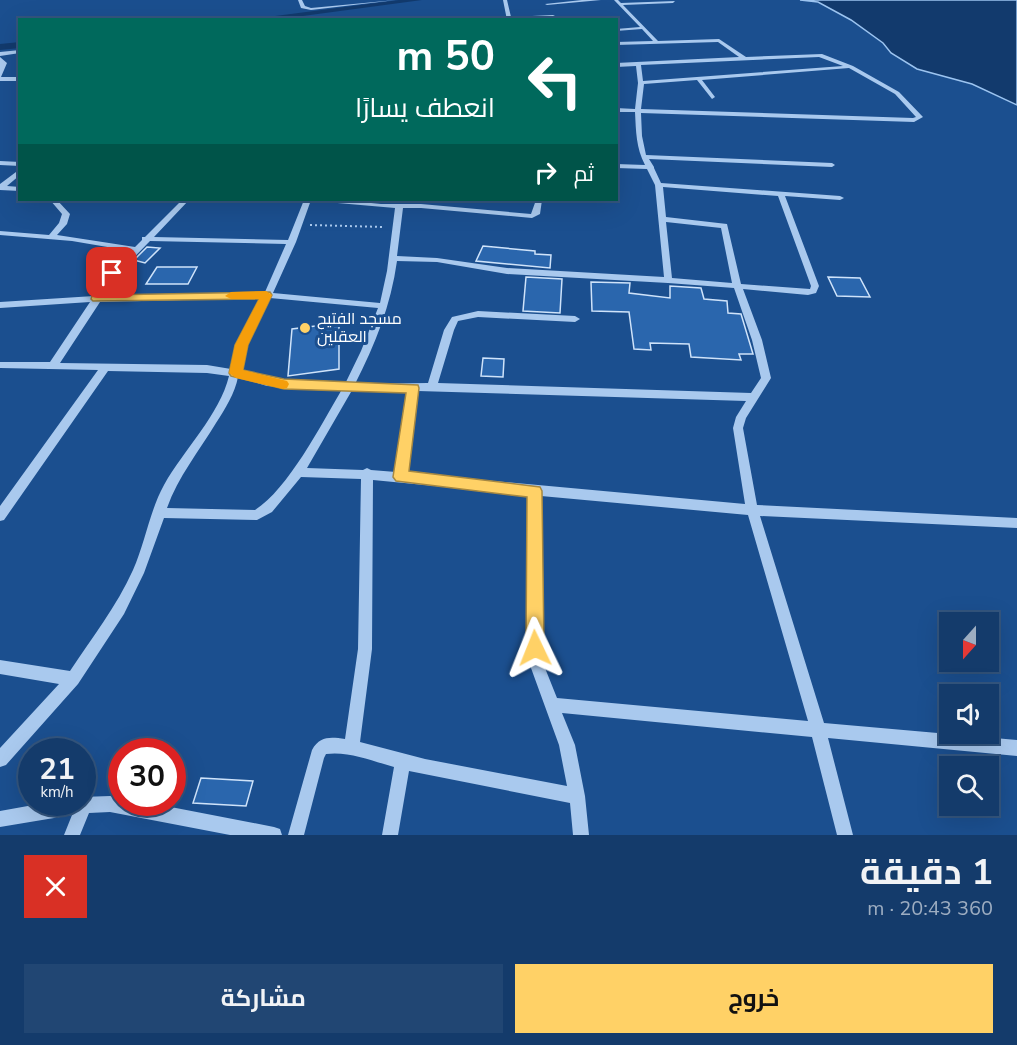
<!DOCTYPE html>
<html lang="ar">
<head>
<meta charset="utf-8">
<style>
	:root { --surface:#143b6b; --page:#214673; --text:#f1f3f6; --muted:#9dadc1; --line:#33557e; --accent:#ffd166 }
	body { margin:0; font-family:"Nunito Sans",Cairo,sans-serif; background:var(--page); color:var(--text); direction:rtl; height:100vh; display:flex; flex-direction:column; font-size:22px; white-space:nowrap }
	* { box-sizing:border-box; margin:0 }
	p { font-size:20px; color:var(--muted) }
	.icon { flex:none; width:33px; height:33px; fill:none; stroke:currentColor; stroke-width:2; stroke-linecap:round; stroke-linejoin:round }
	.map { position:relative; height:835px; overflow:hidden; direction:ltr }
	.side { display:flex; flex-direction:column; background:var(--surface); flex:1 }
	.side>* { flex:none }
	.hud { position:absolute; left:18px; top:18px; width:600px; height:183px; border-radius:0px; box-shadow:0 6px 24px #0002,0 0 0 2px var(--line); direction:rtl; background:#00695c; color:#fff; overflow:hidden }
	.needle { width:39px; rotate:201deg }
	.tools { position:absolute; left:939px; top:612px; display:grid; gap:12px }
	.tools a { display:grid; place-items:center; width:60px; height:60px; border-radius:0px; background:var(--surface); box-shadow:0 6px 24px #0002,0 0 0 2px var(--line); font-size:30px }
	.speed { position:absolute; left:18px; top:738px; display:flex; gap:12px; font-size:30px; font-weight:700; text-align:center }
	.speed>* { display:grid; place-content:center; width:78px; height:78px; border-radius:50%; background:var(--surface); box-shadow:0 6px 24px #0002,0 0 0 2px var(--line); line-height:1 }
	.speed small { font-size:15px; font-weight:400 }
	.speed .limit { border:9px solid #d22; background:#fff; color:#111 }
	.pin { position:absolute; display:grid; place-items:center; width:51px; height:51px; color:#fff; margin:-26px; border-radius:12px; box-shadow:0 3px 9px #0006 }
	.me { position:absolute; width:66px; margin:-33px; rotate:358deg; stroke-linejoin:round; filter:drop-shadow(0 0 4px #0008) }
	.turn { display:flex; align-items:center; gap:21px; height:126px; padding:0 24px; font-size:27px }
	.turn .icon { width:78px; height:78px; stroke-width:2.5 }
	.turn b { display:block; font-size:42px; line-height:51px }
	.then { display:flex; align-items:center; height:57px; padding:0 24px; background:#0003; gap:12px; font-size:22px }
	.round { display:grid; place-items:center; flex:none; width:63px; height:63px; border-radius:0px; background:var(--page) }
	.summary { display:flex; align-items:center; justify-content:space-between; height:102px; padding:0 24px }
	h1 { font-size:36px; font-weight:700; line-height:45px }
	.action { display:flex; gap:12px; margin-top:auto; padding:12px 24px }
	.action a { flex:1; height:69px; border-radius:0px; background:var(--accent); color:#111; font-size:24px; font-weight:700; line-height:69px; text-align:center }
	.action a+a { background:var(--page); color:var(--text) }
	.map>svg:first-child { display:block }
	.water { fill:#123a6d; stroke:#9cc4f0; stroke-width:1.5 }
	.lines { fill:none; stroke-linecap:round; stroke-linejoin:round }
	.canal { fill:#123a6d; fill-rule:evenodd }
	.building { fill:#2a66ad; stroke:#cfe3fa; stroke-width:1.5 }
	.path { stroke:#a9c9ee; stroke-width:2; stroke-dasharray:2 3; stroke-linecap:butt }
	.minor { fill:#a9c9ee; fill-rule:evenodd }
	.route { fill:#ffd166; stroke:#a68842; stroke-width:1.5 }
	.slow { fill:#f59e0b }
	.poi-dot { fill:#ffd166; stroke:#1b4f8f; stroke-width:2 }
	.labels { text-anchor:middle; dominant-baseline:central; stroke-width:6; stroke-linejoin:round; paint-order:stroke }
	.poi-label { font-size:16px; fill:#fff; stroke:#1b4f8f; text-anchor:start }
</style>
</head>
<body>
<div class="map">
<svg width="1017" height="835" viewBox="0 0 1017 835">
	<rect width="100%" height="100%" fill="#1b4f8f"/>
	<!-- water -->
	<path class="water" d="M800 0H1017V105L972 84 917 69 891 53 883 43 851 20 818 2Z"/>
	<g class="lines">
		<!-- canal -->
		<path class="canal" d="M399 0H422L273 20H245Z
			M20 42V48L0 50V44Z"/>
	</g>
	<!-- building -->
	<path class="building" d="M483 246 535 251V254L551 255 550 268 476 261Z
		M147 247 160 248 145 263 134 260Z
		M157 267H197L188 284H146Z
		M526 277 562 279 560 313 523 311Z
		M828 277 860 278 870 297 837 296Z
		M591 282 630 283 629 293 670 298V286L701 288 704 299 727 301 728 313 741 314 753 354H739L741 360 691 357 689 344 650 343 651 350 634 349 629 312 592 311Z
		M339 323V369L288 376 292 329Z
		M483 358 504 359 503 377 481 376Z
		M201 778 253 781 246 806 193 803Z"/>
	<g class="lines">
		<!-- path -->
		<path class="path" d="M310 225 384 227"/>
		<!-- minor -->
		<path class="minor" d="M298 0H302L305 6 311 8 396 0 311 10 301 8Z
			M503 0H507L511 17 553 15 555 16 507 20Z
			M582 0H601L547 5 545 4Z
			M614 0H618L621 3 675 1 673 3 623 5 658 41 719 39 746 57 822 54 853 66 899 92 923 117 914 122 641 113 642 136 646 155 832 163 835 165 832 167 649 159 654 167V168L661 183 840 196 844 198 840 200 785 196 819 286 816 293 808 295 743 289 762 340 771 378 746 418 743 428 757 505 1017 518V528L760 516 824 723 1017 740V756L828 738 853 835H837L812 737 562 713 575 745 585 796 589 835H573L570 803 409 771 398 835H382L394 767C372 761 349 751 326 754L324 758 304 835H288L312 750C320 736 330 737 345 739L358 649 361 479 301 477 272 512 257 520 164 518 144 573 124 614 78 684 6 765 0 767V748L59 684 0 674V660L70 671C91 639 117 606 133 570 145 543 150 510 164 485 183 451 220 414 229 376L207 373 108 371 4 520 0 521V506L98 370 0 368V362H50L90 302 0 308V302L94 296 102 280 131 251 72 241 0 235V231L49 235 59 223 62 214 50 200H57L70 214 67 224 57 235 135 247 142 240V237H145L182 200H189L154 237 288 240 304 200H311L296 242 273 293 380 303 387 271 395 208 326 202 323 200H341L381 204H421L531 214 536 200H542L540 214 532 218 421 208H403L397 256 437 258 507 268 664 277 655 185 647 169 616 168V164L645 165C636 148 636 131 635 112H616V108L635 109 638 83 636 66 616 67V63L739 57 718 42 616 45V42L653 41 642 29 616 31V29L640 27ZM819 57 843 66 643 81 641 65ZM849 68 895 94 916 117 913 118 641 109 644 84 697 80 712 99 715 97 702 80ZM663 187 778 196 811 286 810 289 741 284 727 224 666 217ZM666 222 721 228 732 283 672 278ZM150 241 286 244 265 292 103 296 109 283ZM397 261 437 262 507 274 668 283 734 288 752 340 761 378 751 393 438 383 454 330 458 321 478 317 575 322 580 319 575 316 478 311 452 317 444 330 428 383 355 384C375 345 391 305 397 261ZM262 298 236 345 231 369 207 365 60 363 100 302ZM270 298 378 308 361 351 345 384 267 378 240 371 246 345ZM238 377 267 386 341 391C321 425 288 489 255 510L167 508C178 477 199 451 216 423 225 409 235 393 238 377ZM408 391 396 472 371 470 367 468 363 470 307 468 351 392ZM418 391 746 401 736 417 733 428 745 504 407 473ZM373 480 529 495 527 624 531 668 559 745 567 786 425 759 360 742 372 649ZM541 496 748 515 808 721 557 698 545 668 541 624Z
			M20 50V53L0 56V52Z
			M0 57 7 63 1 77H20V81H0Z
			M0 161 20 162V166L0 165Z
			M20 169V175L7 186 20 187V191L0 190V184Z
			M110 796 122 798V802H145L274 827 280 829 282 835H230L110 812 89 813 80 835H64L72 815 0 827V811L50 802H82V797Z"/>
	</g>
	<!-- route -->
	<path class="route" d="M112 270 118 273 104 295 270 292 272 295 248 345 243 370 284 379 418 385 419 388 409 471 540 487 542 491 544 648 541 654 535 657 529 654 526 648 527 497 396 481 393 477 406 393 284 389 231 376 229 373 235 345 259 299 93 301 91 299 94 290 109 271Z"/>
	<!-- slow -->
	<path class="slow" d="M266 291 272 295 248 345 243 370 287 381 289 384 287 388 283 389 236 378 229 373 235 345 259 299H231L225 296 231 292Z"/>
	<!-- markers -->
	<circle class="poi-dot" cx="305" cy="328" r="6"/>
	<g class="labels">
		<!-- poi labels -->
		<g class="poi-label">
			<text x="317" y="319">مسجد الفتيح<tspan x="317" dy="18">العقلين</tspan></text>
		</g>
	</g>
</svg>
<div class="tools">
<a><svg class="needle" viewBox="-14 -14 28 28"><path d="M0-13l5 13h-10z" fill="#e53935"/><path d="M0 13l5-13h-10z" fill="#9dadc1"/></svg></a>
<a><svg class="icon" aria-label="sound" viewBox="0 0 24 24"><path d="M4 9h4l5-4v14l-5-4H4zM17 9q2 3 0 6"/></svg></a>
<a><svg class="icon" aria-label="search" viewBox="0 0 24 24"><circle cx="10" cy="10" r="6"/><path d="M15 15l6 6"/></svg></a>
</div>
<div class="speed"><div>21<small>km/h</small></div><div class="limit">30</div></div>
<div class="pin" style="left:112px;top:273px;background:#d93025"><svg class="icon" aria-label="arrive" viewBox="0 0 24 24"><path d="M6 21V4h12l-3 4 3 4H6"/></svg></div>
<svg class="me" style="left:535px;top:648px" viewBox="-20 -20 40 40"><path d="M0-17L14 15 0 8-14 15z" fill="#ffd166" stroke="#fff" stroke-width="4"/></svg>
<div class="hud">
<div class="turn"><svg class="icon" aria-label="left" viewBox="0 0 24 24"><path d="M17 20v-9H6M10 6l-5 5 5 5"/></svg><div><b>50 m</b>انعطف يسارًا</div></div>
<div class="then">ثم<svg class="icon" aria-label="right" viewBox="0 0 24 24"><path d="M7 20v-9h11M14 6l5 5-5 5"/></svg></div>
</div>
</div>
<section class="side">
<div class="summary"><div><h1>1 دقيقة</h1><p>360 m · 20:43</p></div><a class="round" style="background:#d93025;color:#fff"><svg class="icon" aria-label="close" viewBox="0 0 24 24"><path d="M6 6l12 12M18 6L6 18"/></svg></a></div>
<div class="action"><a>خروج</a><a>مشاركة</a></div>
</section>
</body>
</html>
